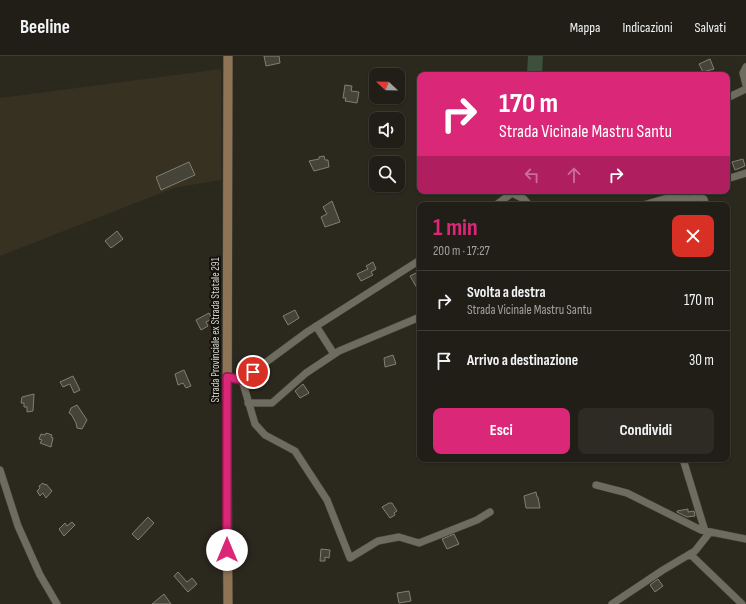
<!DOCTYPE html>
<html lang="it">
<head>
<meta charset="utf-8">
<style>
	:root { --surface:#201e16; --page:#2d2b23; --text:#f1f3f6; --muted:#a2a2a1; --line:#3d3c35; --accent:#db2777 }
	body { margin:0; font-family:"Sofia Sans Condensed",sans-serif; background:var(--page); color:var(--text); height:100vh; display:flex; flex-direction:column; font-size:15px; white-space:nowrap }
	* { box-sizing:border-box; margin:0 }
	p { font-size:13px; color:var(--muted) }
	.icon { flex:none; width:22px; height:22px; fill:none; stroke:currentColor; stroke-width:2; stroke-linecap:round; stroke-linejoin:round }
	.map { position:relative; flex:1; overflow:hidden }
	.panel { position:absolute; left:417px; top:146px; width:313px; height:260px; display:flex; flex-direction:column; background:var(--surface); border-radius:8px; box-shadow:0 1px 3px #0004,0 0 0 1px var(--line) }
	.panel>* { flex:none }
	.guide { position:absolute; left:417px; top:16px; width:313px; height:122px; border-radius:8px; box-shadow:0 1px 3px #0004,0 0 0 1px var(--line); background:#db2777; color:#fff; overflow:hidden }
	.needle { width:26px; rotate:292deg }
	.controls { position:absolute; left:369px; top:12px; display:grid; gap:8px }
	.controls a { display:grid; place-items:center; width:36px; height:36px; border-radius:8px; background:var(--surface); box-shadow:0 1px 3px #0004,0 0 0 1px var(--line); font-size:20px }
	.pin { position:absolute; display:grid; place-items:center; width:34px; height:34px; color:#fff; margin:-17px; border:2px solid #fff; border-radius:50%; box-shadow:0 1px 4px #0007 }
	.me { position:absolute; width:44px; margin:-22px; rotate:0deg; stroke-linejoin:round; filter:drop-shadow(0 0 3px #0008) }
	.turn { display:flex; align-items:center; gap:14px; height:84px; padding:0 16px; font-size:18px }
	.turn .icon { width:52px; height:52px; stroke-width:2.5 }
	.turn b { display:block; font-size:28px; line-height:34px }
	.lanes { display:flex; align-items:center; height:38px; padding:0 16px; background:#0003; justify-content:center; gap:20px; direction:ltr }
	.lanes .off { opacity:.35 }
	.round { display:grid; place-items:center; flex:none; width:42px; height:42px; border-radius:8px; background:var(--page) }
	.headline { display:flex; align-items:center; justify-content:space-between; height:68px; padding:0 16px }
	h1 { font-size:24px; font-weight:700; line-height:30px; color:var(--accent) }
	.primary-button { display:flex; gap:8px; margin-top:auto; padding:8px 16px }
	.primary-button a { flex:1; height:46px; border-radius:8px; background:var(--accent); color:#fff; font-size:16px; font-weight:700; line-height:46px; text-align:center }
	.primary-button a+a { background:var(--page); color:var(--text) }
	ul { padding:0; list-style:none }
	li { display:flex; align-items:center; gap:12px; height:60px; padding:0 16px; border-top:1px solid var(--line) }
	li div { flex:1 }
	li b { display:block; font-size:15px }
	li em { font-style:normal }
	header { display:flex; align-items:center; gap:24px; box-sizing:border-box; height:56px; padding:0 20px; background:var(--surface); border-bottom:1px solid var(--line) }
	header strong { font-size:19px }
	nav { display:flex; gap:22px; margin-inline-start:auto; font-size:14px }
	.map>svg:first-child { display:block }
	.built { fill:#363120 }
	.green { fill:#3d503b }
	.building { fill:#464338; stroke:#817e72 }
	.lines { fill:none; stroke-linecap:round; stroke-linejoin:round }
	.street-casing { stroke:#47443b; stroke-width:8 }
	.secondary-casing { stroke:#47443b; stroke-width:10 }
	.street { stroke:#6e6b5f; stroke-width:7 }
	.secondary { stroke:#8e7454; stroke-width:9 }
	.route-casing { stroke:#8e194d; stroke-width:10 }
	.route { stroke:#db2777; stroke-width:7 }
	.labels { text-anchor:middle; dominant-baseline:central; stroke-width:4; stroke-linejoin:round; paint-order:stroke }
	.street-label { font-size:11px; fill:#d7d5ce; stroke:#12110c }
</style>
</head>
<body>
<header>
<strong>Beeline</strong>
<nav><a>Mappa</a><a>Indicazioni</a><a>Salvati</a></nav>
</header>
<div class="map">
<svg width="746" height="548" viewBox="0 0 746 548">
	<rect width="100%" height="100%" fill="#2b281e"/>
	<!-- built -->
	<path class="built" d="M221 13V124L174 132 0 200V42Z"/>
	<!-- green -->
	<path class="green" d="M528 0H543L542 18 527 17Z"/>
	<!-- building -->
	<path class="building" d="M264 0H279L280 7 266 10Z
		M710 3 714 13 703 16 699 8Z
		M345 29 352 30 351 35 359 36 357 47 345 45 346 42H343Z
		M324 100 325 104H328L329 111 314 115 309 105 319 103V101Z
		M743 103 745 110 735 114 732 106Z
		M189 106 195 119 161 134 156 121Z
		M332 145 340 166 325 171 321 161 327 158 323 151Z
		M117 175 123 183 111 192 105 185Z
		M373 206 376 213 371 216 373 219 361 225 357 218 368 213 366 210Z
		M420 215V237L410 220Z
		M295 254 299 262 288 269 283 260Z
		M209 257 212 263 206 266 208 270 201 274 196 264Z
		M393 299 396 308 385 311 384 302Z
		M184 314 191 330 186 332 183 327 178 329 175 318Z
		M73 320 80 334 74 337 70 328 63 331 60 326Z
		M303 328 309 337 300 342 295 335Z
		M34 338 33 355 27 356V351H24V347H21L22 341Z
		M77 349 87 364 82 373 77 372 76 367 71 358 69 357 71 352Z
		M46 377 52 379 51 381 53 382 51 391 40 387 42 384 39 383 41 378 45 379Z
		M43 427 45 429 46 428 52 435 46 442 43 437 40 440 37 435 40 432 39 430Z
		M536 436 537 441H538L540 452H526L524 440Z
		M389 447H392L397 455 394 457 395 459 390 462 382 451Z
		M688 453V456L694 455 695 460 687 461 677 456V455Z
		M148 461 154 467 138 484 132 478Z
		M72 466 75 469 64 480 59 473 65 467 67 470Z
		M454 478 459 488 447 493 442 483Z
		M321 493 330 494 329 502 325 501V505H320Z
		M178 516 187 526 192 522 197 528 188 536 174 520Z
		M658 523 663 530 655 536 650 529Z
		M409 535 411 545 399 547 397 537Z
		M164 538 171 548H152Z"/>
	<g class="lines">
		<defs>
			<path id="street" d="M746 11 743 17 746 29
				M727 42 746 33
				M727 123 746 117
				M496 149 512 137 524 143 529 149
				M643 149 692 135
				M666 149 698 141 704 143 706 149
				M316 270 334 298
				M227 321 242 324 255 368 265 379 295 395 327 444 350 502 378 485 399 481 419 487 477 464 490 456
				M242 324 307 276 420 204
				M248 347H272L306 317 339 295 420 261
				M683 403 705 475
				M0 414 18 470 40 519 57 548
				M596 429 627 437 701 474 746 483
				M690 498 742 548
				M612 548 663 514 695 495 710 476"/>
			<path id="secondary" d="M228 548 227 411 228 0"/>
		</defs>
		<!-- street casing -->
		<use href="#street" class="street-casing"/>
		<!-- secondary casing -->
		<use href="#secondary" class="secondary-casing"/>
		<!-- street -->
		<use href="#street" class="street"/>
		<!-- secondary -->
		<use href="#secondary" class="secondary"/>
	</g>
	<g class="lines">
		<defs>
			<path id="route" d="M227 494V321L242 324 253 316"/>
		</defs>
		<!-- route casing -->
		<use href="#route" class="route-casing"/>
		<!-- route -->
		<use href="#route" class="route"/>
	</g>
	<g class="labels">
		<!-- street labels -->
		<g class="street-label">
			<text transform="translate(215 274) rotate(-90)">Strada Provinciale ex Strada Statale 291</text>
		</g>
	</g>
</svg>
<div class="controls">
<a><svg class="needle" viewBox="-14 -14 28 28"><path d="M0-13l5 13h-10z" fill="#e53935"/><path d="M0 13l5-13h-10z" fill="#a2a2a1"/></svg></a>
<a><svg class="icon" aria-label="sound" viewBox="0 0 24 24"><path d="M4 9h4l5-4v14l-5-4H4zM17 9q2 3 0 6"/></svg></a>
<a><svg class="icon" aria-label="search" viewBox="0 0 24 24"><circle cx="10" cy="10" r="6"/><path d="M15 15l6 6"/></svg></a>
</div>
<div class="pin" style="left:253px;top:316px;background:#d93025"><svg class="icon" aria-label="arrive" viewBox="0 0 24 24"><path d="M6 21V4h12l-3 4 3 4H6"/></svg></div>
<svg class="me" style="left:227px;top:494px" viewBox="-20 -20 40 40"><circle r="19" fill="#fff"/><path d="M0-13L10 11 0 6-10 11z" fill="#db2777"/></svg>
<div class="guide">
<div class="turn"><svg class="icon" aria-label="right" viewBox="0 0 24 24"><path d="M7 20v-9h11M14 6l5 5-5 5"/></svg><div><b>170 m</b>Strada Vicinale Mastru Santu</div></div>
<div class="lanes"><svg class="icon off" aria-label="left" viewBox="0 0 24 24"><path d="M17 20v-9H6M10 6l-5 5 5 5"/></svg><svg class="icon off" aria-label="ahead" viewBox="0 0 24 24"><path d="M12 20V5M6 11l6-6 6 6"/></svg><svg class="icon" aria-label="right" viewBox="0 0 24 24"><path d="M7 20v-9h11M14 6l5 5-5 5"/></svg></div>
</div>
<section class="panel">
<div class="headline"><div><h1>1 min</h1><p>200 m · 17:27</p></div><a class="round" style="background:#d93025;color:#fff"><svg class="icon" aria-label="close" viewBox="0 0 24 24"><path d="M6 6l12 12M18 6L6 18"/></svg></a></div>
<ul>
<li><svg class="icon" aria-label="right" viewBox="0 0 24 24"><path d="M7 20v-9h11M14 6l5 5-5 5"/></svg><div><b>Svolta a destra</b><p>Strada Vicinale Mastru Santu</p></div><em>170 m</em></li>
<li><svg class="icon" aria-label="arrive" viewBox="0 0 24 24"><path d="M6 21V4h12l-3 4 3 4H6"/></svg><div><b>Arrivo a destinazione</b></div><em>30 m</em></li>
</ul>
<div class="primary-button"><a>Esci</a><a>Condividi</a></div>
</section>
</div>
</body>
</html>
